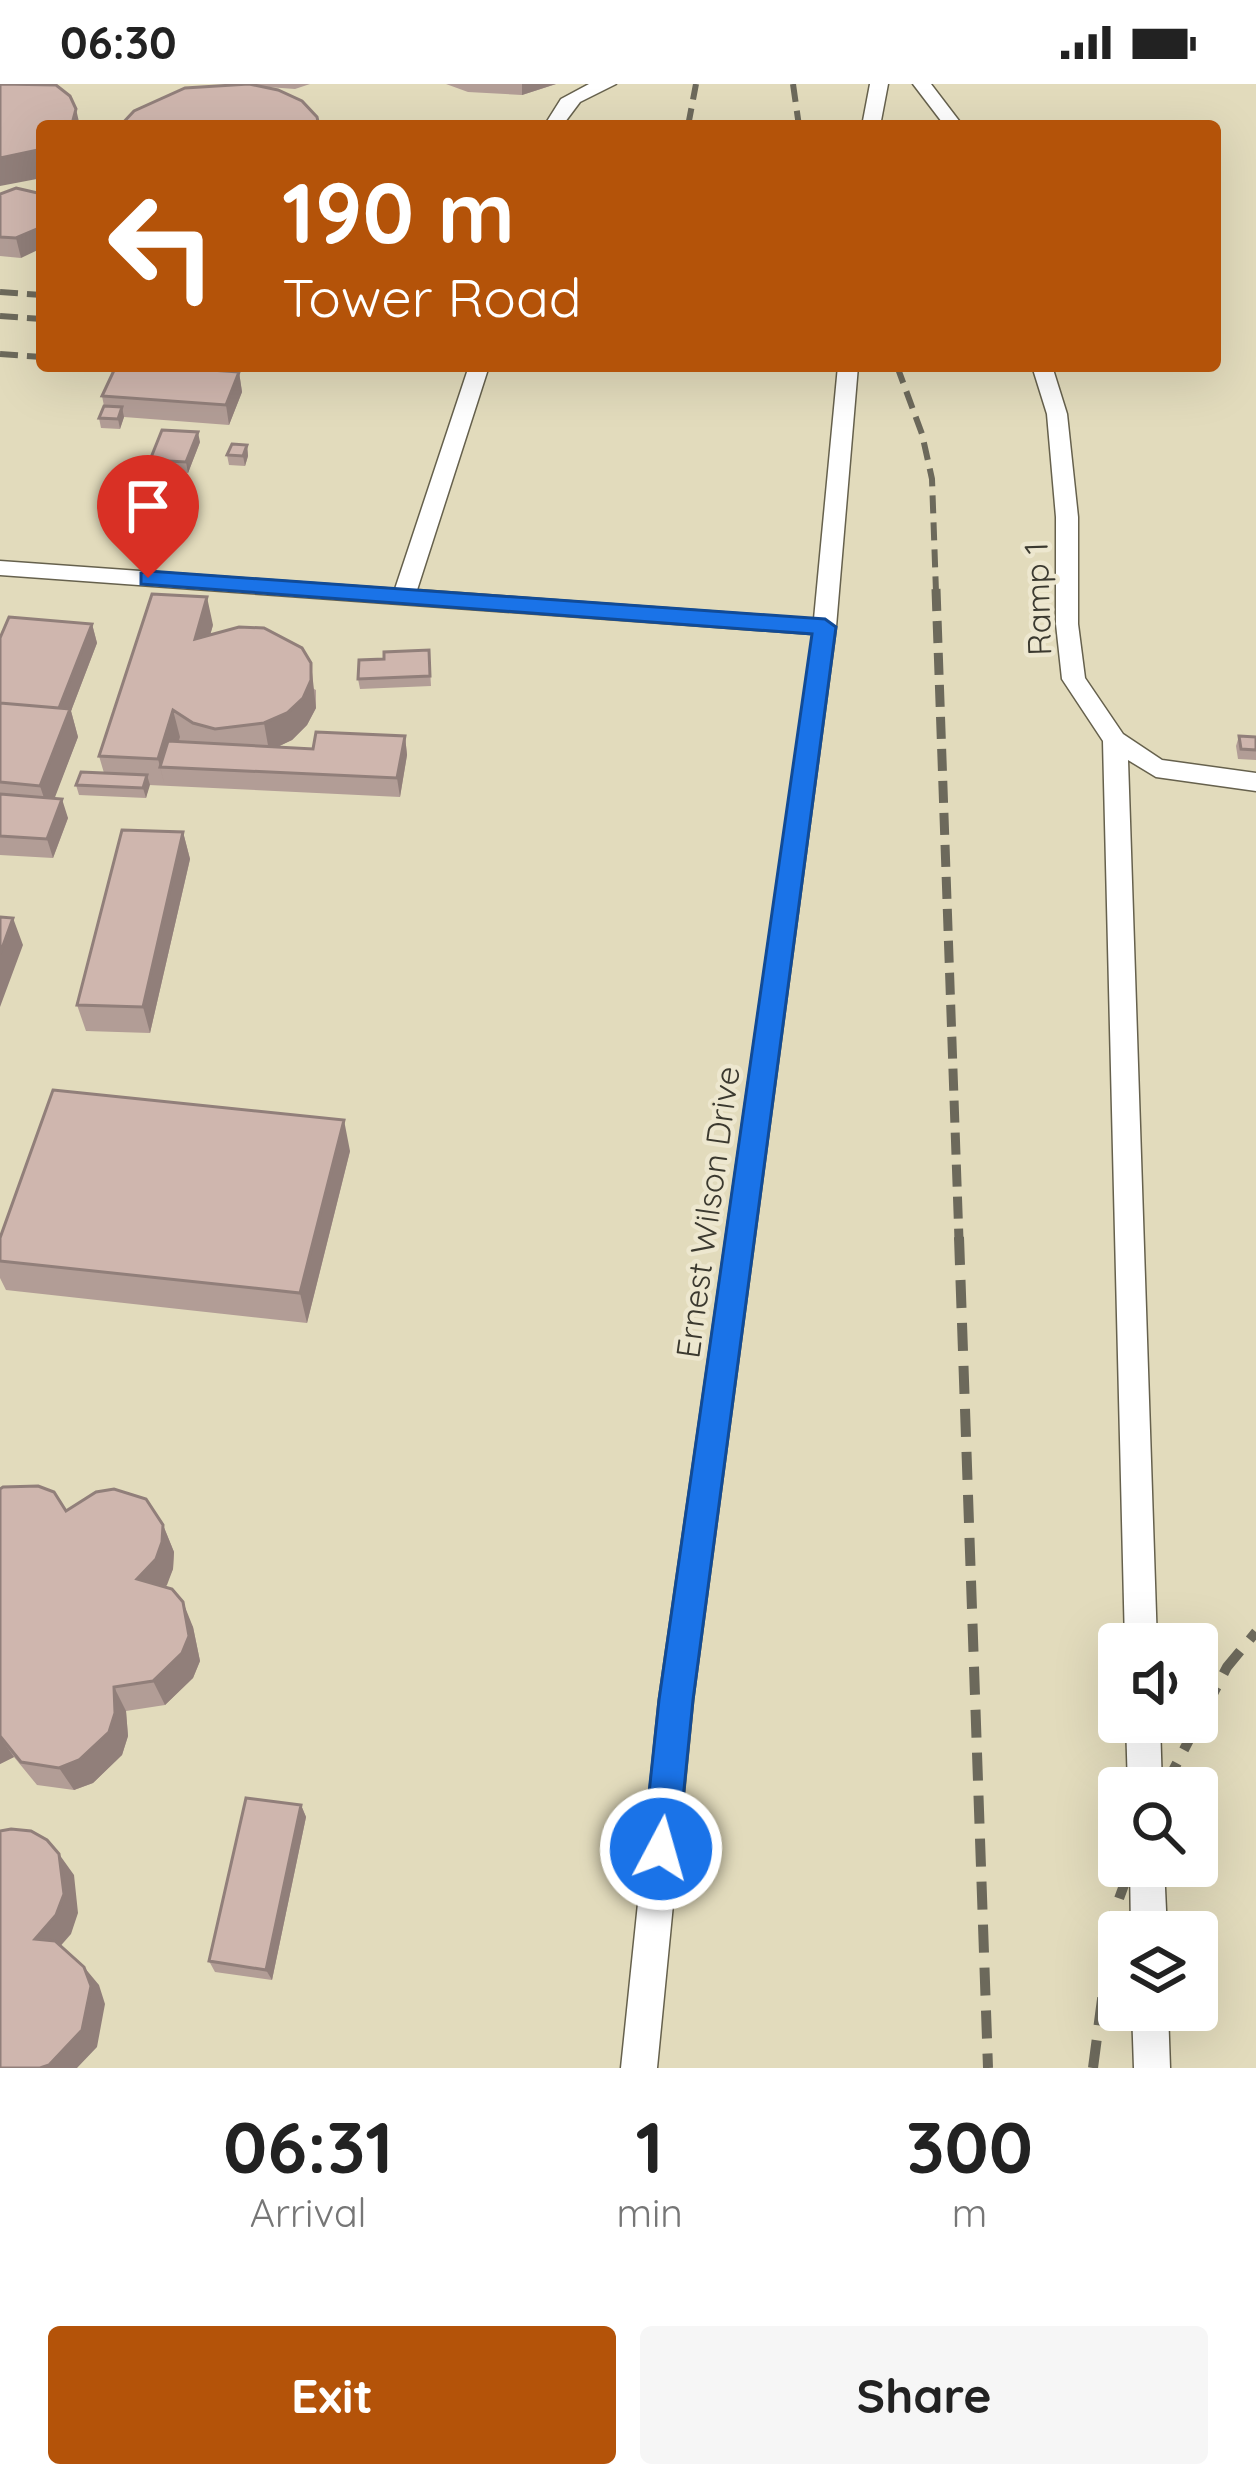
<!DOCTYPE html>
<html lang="en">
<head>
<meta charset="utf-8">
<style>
	:root { --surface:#fff; --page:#f6f6f6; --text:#222; --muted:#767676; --accent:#b45309 }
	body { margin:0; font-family:Quicksand,sans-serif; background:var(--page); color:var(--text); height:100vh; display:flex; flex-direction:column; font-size:45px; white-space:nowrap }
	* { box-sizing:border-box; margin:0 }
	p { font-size:39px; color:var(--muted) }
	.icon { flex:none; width:66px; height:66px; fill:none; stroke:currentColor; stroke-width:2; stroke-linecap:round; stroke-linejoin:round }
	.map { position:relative; height:1984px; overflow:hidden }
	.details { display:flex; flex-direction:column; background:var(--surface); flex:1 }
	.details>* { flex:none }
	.hud { position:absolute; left:36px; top:36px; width:1185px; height:252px; border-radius:12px; box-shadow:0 12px 48px #0002; background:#b45309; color:#fff; overflow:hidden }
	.fabs { position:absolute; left:1098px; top:1539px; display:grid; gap:24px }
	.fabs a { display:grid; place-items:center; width:120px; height:120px; border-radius:12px; background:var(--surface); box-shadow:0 12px 48px #0002; font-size:60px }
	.pin { position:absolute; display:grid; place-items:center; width:102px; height:102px; color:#fff; margin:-123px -51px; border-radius:50% 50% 50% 0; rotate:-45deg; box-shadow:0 0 12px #0007 }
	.pin .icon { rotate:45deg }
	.me { position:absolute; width:132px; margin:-66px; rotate:6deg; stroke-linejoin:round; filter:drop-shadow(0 0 9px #0008) }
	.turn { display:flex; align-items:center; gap:42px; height:252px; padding:0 48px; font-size:54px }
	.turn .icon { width:156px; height:156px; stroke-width:2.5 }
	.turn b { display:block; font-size:84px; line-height:102px }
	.eta { display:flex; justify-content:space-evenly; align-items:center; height:204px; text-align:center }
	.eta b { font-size:72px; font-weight:800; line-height:84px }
	.button { display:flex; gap:24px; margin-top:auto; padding:24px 48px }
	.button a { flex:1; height:138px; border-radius:12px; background:var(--accent); color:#fff; font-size:48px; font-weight:800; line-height:138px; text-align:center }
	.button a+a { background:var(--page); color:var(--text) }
	.status { display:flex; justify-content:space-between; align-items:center; height:84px; padding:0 60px; background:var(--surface); direction:ltr }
	.status svg { height:33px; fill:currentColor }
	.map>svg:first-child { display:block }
	.built { fill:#e2dbbc; fill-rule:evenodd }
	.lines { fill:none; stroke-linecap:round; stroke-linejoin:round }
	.lane-casing { stroke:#66614d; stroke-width:3 }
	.lane { fill:#fff; fill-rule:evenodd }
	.rail-far2 { stroke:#6c695b; stroke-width:6; stroke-dasharray:18 9; stroke-linecap:butt }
	.rail-far1 { stroke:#6c695b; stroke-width:9; stroke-dasharray:22 10; stroke-linecap:butt }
	.rail { stroke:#6c695b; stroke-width:10; stroke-dasharray:28 15; stroke-linecap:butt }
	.wall { fill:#b29d96 }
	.shaded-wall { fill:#917f7a }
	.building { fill:#cfb6ae; stroke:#917f7a; stroke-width:3 }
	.route { fill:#1a73e8; stroke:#114b97; stroke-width:3 }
	.labels { text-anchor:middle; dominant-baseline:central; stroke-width:9; stroke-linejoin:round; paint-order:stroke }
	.street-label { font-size:33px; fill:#3b392f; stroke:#ede7cf }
</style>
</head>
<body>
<div class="status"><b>06:30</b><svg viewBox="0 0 49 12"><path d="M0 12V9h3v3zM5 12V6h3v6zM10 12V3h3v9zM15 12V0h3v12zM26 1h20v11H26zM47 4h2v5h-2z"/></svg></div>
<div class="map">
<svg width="1256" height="1984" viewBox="0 0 1256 1984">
	<rect width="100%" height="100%" fill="#ede7cf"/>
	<!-- built -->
	<path class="built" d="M0 0H1256V1984H0ZM42 42H1215V282H42ZM1119 1560H1197V1638H1119ZM1119 1704H1197V1782H1119ZM1119 1848H1197V1926H1119Z"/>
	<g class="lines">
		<defs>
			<path id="lane" d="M589 0H616L580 18 562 42H544L561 15Z
				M870 0H888L880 42H862Z
				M913 0H931L963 42H945Z
				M469 282H489L417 506 814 535 838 282H858L836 543 693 1616 657 1984H621L659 1616 813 550 0 491V477L395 505Z
				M1032 282H1052L1067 330 1078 433V540L1085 594 1123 650 1162 676 1256 689V707L1156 693 1128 676 1157 1560H1125L1103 657 1062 595 1056 540V433L1047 330Z
				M1126 1638H1160L1162 1704H1128Z
				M1130 1782H1164L1167 1848H1131Z
				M1132 1926H1168L1170 1984H1134Z"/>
		</defs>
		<!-- lane casing -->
		<use href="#lane" class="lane-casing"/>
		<!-- lane -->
		<use href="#lane" class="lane"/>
		<!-- rail-far2 -->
		<path class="rail-far2" d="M793 0 799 42
			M688 42 696 0
			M0 208 42 211
			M0 232 42 235
			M0 270 42 273
			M897 282 922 350 932 395 936 508"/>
		<!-- rail-far1 -->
		<path class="rail-far1" d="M936 505 959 1156"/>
		<!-- rail -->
		<path class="rail" d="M959 1153 988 1984
			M1164 1704 1227 1583 1256 1548
			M1093 1984 1113 1831 1131 1782"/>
	</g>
	<!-- wall -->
	<path class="wall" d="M229 0H310L295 5Z
		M446 0H556L522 11 468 8Z
		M16 104 21 174 0 172V110Z
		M239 288 242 308 229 341 124 333 120 345 101 344 99 334 104 322 102 312Z
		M200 358 188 389 152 386 150 376Z
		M247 361 248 372 245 382 229 381 227 371Z
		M92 540 97 559 71 627 78 653 54 714 68 734 53 774 0 771V554Z
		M213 541 210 551 316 606V624L307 641 292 656 277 663 313 665 405 652 407 671 400 713 149 701 146 714 79 711 76 701 104 689 99 672Z
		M429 566 431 602 360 605 358 595 384 575Z
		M1239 652 1256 653V676L1238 675 1236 662Z
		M183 748 190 775 150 949 86 947 77 921Z
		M350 1067 307 1239 6 1206 0 1194V1154Z
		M0 1405 66 1427 163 1441 174 1468 173 1485 165 1503 193 1543 200 1577 193 1594 165 1621 126 1627 128 1652 122 1671 93 1699 74 1706 37 1701 14 1673 0 1680Z
		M301 1721 306 1733 272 1896 215 1888 209 1877Z"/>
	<!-- shaded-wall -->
	<path class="shaded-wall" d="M522 0H556L522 11Z
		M76 25 80 42H70Z
		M42 63V94L0 102V74Z
		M42 143V164L21 174 16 154Z
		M239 288 242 308 229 341 226 321Z
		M122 323 124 333 120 345 118 335Z
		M198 348 200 358 188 389 186 378Z
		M247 361 248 372 245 382 243 372Z
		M207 513 213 541 201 583 195 555Z
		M92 540 97 559 71 627 78 653 49 729 40 702 56 631Z
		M311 579 316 624 307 641 292 656 269 667 264 639Z
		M173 626 180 653 170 684 160 683 165 702 158 675Z
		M405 652 407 671 400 713 397 694Z
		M147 691 150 701 146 714 143 704Z
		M62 715 68 734 53 774 47 755Z
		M183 748 190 775 150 949 143 923Z
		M13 834 23 861 0 923V870Z
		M344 1036 350 1067 307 1239 300 1209Z
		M163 1441 174 1468 173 1485 167 1501 149 1521 137 1495Z
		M183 1518 193 1543 200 1577 193 1594 165 1621 153 1597Z
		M114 1603 126 1627 128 1652 122 1671 93 1699 74 1706 59 1684Z
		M0 1653 14 1673 0 1680Z
		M301 1721 306 1733 272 1896 266 1886Z
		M59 1770 74 1791 78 1829 71 1850 50 1874 35 1855Z
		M84 1883 99 1901 105 1920 97 1963 77 1984H40Z"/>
	<!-- building -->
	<path class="building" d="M0 0 56 1 70 12 76 25 72 40 70 42H42V63L38 66 0 74Z
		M249 0 278 6 302 17 317 33 319 42H120L134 27 185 4Z
		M16 104 42 110V143L16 154 0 153V110Z
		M116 282H153L239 288 226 321 102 312Z
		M104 322 122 323 118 335 99 334Z
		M162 346 198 348 186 378 150 376Z
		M232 360 247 361 243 372 227 371Z
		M152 510 207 513 195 555 239 543 264 544 302 564 311 579V596L303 614 287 629 264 639 215 645 193 639 173 626 158 675 99 672Z
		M9 533 92 540 59 624 0 619V554Z
		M429 566 430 592 358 595 359 576 384 575V568Z
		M0 619 70 625 40 702 0 698Z
		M316 648 405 652 397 694 160 683 168 657 313 665Z
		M1239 652 1256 653V666L1241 665Z
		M81 688 147 691 143 704 76 701Z
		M0 710 62 715 47 755 0 752Z
		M122 746 183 748 143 923 77 921Z
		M0 833 13 834 0 870Z
		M53 1006 344 1036 300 1209 0 1177V1154Z
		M38 1402 54 1408 66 1427 96 1408 114 1405 146 1415 163 1441 162 1458 156 1475 137 1495 172 1505 183 1518 189 1552 182 1569 153 1597 114 1603 115 1629 109 1648 79 1676 59 1684 21 1678 0 1652V1405L3 1403Z
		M246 1714 301 1721 266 1886 209 1877Z
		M11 1745 31 1747 47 1756 59 1770 64 1810 56 1831 35 1855 55 1857 84 1883 91 1902 82 1946 49 1981 40 1984H0V1747Z"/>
	<!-- route -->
	<path class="route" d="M148 487 825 535 836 543 693 1616 678 1765 673 1777 661 1782 648 1777 643 1765 659 1616 812 550 141 500V489Z"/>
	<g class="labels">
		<!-- street labels -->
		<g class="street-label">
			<text transform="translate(1037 515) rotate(-92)">Ramp 1</text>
			<text transform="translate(707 1128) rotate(-82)">Ernest Wilson Drive</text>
		</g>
	</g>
</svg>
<div class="fabs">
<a><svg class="icon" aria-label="sound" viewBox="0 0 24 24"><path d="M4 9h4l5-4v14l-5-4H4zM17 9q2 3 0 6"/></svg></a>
<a><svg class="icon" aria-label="search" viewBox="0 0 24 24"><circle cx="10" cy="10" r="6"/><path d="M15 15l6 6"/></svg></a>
<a><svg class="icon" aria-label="layers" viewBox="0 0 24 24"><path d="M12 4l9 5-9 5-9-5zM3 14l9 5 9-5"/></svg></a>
</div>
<div class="pin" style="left:148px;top:494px;background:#d93025"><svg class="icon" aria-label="arrive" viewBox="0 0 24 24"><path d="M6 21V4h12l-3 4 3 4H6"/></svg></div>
<svg class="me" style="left:661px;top:1765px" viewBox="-20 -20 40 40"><circle r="17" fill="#1a73e8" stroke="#fff" stroke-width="3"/><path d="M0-11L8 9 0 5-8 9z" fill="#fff"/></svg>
<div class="hud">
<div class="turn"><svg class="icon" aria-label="left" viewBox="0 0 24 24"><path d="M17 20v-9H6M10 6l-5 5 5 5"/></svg><div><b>190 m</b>Tower Road</div></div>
</div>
</div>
<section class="details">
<div class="eta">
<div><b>06:31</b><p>Arrival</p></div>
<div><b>1</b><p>min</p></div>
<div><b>300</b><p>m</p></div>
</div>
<div class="button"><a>Exit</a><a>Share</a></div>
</section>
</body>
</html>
